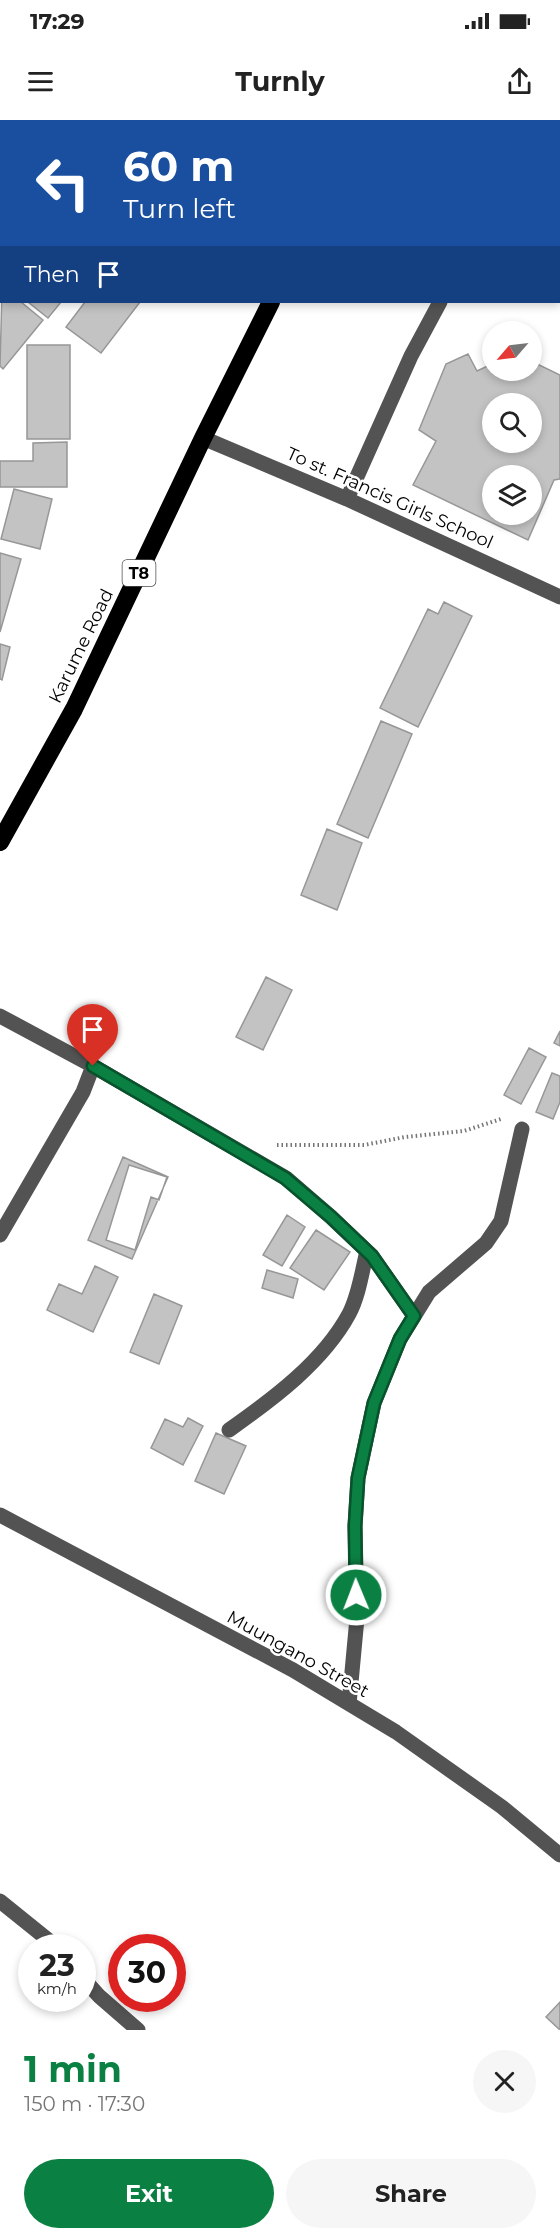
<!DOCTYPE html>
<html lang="en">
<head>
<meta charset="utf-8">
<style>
	:root { --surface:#fff; --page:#f6f6f6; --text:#222; --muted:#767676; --accent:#0b8043 }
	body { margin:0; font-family:Montserrat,sans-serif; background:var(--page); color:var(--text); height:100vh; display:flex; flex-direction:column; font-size:22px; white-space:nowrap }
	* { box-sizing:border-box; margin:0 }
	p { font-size:20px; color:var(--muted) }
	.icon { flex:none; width:33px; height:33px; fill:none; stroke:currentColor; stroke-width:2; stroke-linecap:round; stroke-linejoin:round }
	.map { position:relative; height:1910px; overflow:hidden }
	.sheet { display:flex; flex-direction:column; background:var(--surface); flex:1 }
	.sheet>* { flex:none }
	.top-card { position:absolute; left:0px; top:0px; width:561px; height:183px; box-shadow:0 3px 9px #0003; background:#1a4fa0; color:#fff; overflow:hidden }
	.needle { width:39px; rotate:242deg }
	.buttons { position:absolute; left:482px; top:201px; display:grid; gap:12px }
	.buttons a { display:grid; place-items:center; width:60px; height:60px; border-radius:50%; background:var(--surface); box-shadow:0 3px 9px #0003; font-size:30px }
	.speed { position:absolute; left:18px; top:1814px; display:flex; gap:12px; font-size:30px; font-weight:700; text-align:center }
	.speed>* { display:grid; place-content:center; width:78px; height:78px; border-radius:50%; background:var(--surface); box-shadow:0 3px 9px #0003; line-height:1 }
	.speed small { font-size:15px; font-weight:400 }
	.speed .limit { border:9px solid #d22; background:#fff; color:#111 }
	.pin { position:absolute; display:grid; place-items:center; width:51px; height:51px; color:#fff; margin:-62px -26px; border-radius:50% 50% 50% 0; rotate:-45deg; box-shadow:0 0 6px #0007 }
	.pin .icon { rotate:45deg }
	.me { position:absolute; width:66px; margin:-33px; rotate:359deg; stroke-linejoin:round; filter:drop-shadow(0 0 4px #0008) }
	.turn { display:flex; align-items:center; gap:21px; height:126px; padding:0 24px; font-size:27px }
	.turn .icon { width:78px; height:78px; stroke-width:2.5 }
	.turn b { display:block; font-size:42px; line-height:51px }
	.then { display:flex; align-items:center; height:57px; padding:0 24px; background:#0003; gap:12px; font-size:22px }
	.round { display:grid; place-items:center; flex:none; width:63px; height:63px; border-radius:32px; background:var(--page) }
	.summary { display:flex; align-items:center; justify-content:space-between; height:102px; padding:0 24px }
	h1 { font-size:36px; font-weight:700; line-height:45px; color:var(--accent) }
	.button { display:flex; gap:12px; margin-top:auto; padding:12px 24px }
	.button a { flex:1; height:69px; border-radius:36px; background:var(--accent); color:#fff; font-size:24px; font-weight:700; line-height:69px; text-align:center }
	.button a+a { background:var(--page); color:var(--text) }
	.status { display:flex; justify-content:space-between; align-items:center; height:42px; padding:0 30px; background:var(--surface); direction:ltr }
	.status svg { height:16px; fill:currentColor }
	header { display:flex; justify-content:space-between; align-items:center; height:78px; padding:0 24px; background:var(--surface); font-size:27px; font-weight:700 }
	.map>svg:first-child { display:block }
	.building { fill:#c3c3c3; stroke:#979797; stroke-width:1.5; fill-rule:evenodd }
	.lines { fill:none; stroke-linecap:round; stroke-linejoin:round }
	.path { stroke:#757575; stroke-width:4; stroke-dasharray:1.5 3; stroke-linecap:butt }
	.minor { stroke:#535353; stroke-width:15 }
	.highway { stroke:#000; stroke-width:18 }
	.route-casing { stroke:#07532c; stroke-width:15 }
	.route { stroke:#0b8043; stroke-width:10 }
	.labels { text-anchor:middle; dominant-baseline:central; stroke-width:5; stroke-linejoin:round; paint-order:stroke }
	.shield { fill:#fff; stroke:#4c4c4c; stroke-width:1.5 }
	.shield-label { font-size:16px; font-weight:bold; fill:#000 }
	.street-label { font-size:18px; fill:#000; stroke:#fff }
</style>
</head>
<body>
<div class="status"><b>17:29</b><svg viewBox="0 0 49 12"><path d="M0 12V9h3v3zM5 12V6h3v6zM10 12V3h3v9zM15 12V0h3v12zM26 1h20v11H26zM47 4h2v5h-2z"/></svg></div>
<header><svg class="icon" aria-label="menu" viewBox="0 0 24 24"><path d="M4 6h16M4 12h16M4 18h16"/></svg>Turnly<svg class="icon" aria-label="share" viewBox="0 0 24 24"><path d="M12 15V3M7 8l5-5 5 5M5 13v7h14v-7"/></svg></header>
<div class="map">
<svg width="560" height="1910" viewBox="0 0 560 1910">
	<rect width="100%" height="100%" fill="#fff"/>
	<!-- building -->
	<path class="building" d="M20 0H50L53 2H19Z
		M67 0H120L119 2Z
		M131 0H181L130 2Z
		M2 170V182H21L43 200 3 249 0 246Z
		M28 182H61L48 198Z
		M85 182H140L101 233 66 207Z
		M27 225H70V319H27Z
		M468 234 477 251 492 244V250H531V241L560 255V359L554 360 528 420 413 365 436 321 419 310 446 244ZM492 284H531V322H492ZM492 356H531V394H492Z
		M67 322V367H0V341H33V323Z
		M14 369 52 379 40 429 1 419Z
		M0 433 21 439 0 512Z
		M444 482 472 496 418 607 380 588 428 489 438 494Z
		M0 524 10 527 2 560 0 559Z
		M381 601 412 614 368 718 337 704Z
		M327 709 362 723 337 790 301 775Z
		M266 857 292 870 263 930 236 917Z
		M560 911V926L554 923Z
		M529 928 546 937 521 984 504 975Z
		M552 953 560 956V982L553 999 536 992Z
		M123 1037 168 1057 132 1139 88 1120Z
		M129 1045 167 1057 159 1080 151 1077 135 1130 106 1120Z
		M287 1095 305 1107 282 1146 263 1135Z
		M316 1110 350 1132 324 1170 290 1148Z
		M95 1146 118 1157 93 1212 47 1190 59 1164 82 1174Z
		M267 1150 298 1159 293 1178 262 1168Z
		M154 1174 182 1186 159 1244 130 1232Z
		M188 1298 203 1306 183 1345 151 1328 165 1299 183 1307Z
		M216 1313 246 1326 224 1374 195 1361Z
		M560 1882V1910L546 1897Z"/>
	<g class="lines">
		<!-- path -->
		<path class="path" d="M277 1025H364L405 1017 464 1011 501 999"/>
		<!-- minor -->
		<path class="minor" d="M12 2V0
			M534 2 535 0
			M0 28 2 25
			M203 318 347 379 560 477
			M347 379 411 236 440 182
			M0 896 93 946 286 1058 331 1097 372 1136 414 1196
			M0 1115 83 972 93 946
			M229 1310C273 1279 323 1242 349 1194 359 1175 362 1151 367 1131
			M0 1395 293 1550 396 1612 502 1687 560 1735
			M349 1584 357 1498 355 1406 358 1358 374 1283 400 1219 429 1172 486 1123 501 1101 522 1009
			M0 1781 57 1827
			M82 1857 99 1876 138 1910"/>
		<!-- highway -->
		<path class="highway" d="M362 2 363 0
			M0 722 74 589 203 318 271 182"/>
	</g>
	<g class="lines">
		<defs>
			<path id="route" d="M93 946 285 1058 331 1097 372 1136 414 1196 400 1219 374 1283 358 1358 355 1406 356 1475"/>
		</defs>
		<!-- route casing -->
		<use href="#route" class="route-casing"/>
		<!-- route -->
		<use href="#route" class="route"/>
	</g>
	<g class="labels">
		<!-- shield labels -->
		<rect class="shield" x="122.5" y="440" width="33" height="26" rx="4.5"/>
		<g class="shield-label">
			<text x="139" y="453">T8</text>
		</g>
		<!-- street labels -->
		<g class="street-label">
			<text transform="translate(390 378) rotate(24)">To st. Francis Girls School</text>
			<text transform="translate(81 526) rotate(-64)">Karume Road</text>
			<text transform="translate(298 1534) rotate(29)">Muungano Street</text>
		</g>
	</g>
</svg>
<div class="buttons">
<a><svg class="needle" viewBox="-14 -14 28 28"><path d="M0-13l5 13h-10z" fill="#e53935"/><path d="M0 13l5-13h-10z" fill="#767676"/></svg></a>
<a><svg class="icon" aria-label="search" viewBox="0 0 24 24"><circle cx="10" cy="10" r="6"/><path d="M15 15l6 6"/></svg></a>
<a><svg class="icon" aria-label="layers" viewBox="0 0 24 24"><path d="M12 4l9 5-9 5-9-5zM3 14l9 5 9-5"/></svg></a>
</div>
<div class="speed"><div>23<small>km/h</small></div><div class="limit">30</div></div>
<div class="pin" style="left:93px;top:946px;background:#d93025"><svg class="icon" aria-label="arrive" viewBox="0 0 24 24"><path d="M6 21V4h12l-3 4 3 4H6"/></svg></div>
<svg class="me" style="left:356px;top:1475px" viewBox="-20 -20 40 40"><circle r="17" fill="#0b8043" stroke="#fff" stroke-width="3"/><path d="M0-11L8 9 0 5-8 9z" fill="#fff"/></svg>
<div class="top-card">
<div class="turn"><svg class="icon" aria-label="left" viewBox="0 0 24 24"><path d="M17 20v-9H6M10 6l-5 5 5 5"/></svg><div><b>60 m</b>Turn left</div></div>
<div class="then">Then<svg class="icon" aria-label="arrive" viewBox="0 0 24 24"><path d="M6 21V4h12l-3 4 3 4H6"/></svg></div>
</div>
</div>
<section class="sheet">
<div class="summary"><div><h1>1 min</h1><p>150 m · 17:30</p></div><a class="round"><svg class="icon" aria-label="close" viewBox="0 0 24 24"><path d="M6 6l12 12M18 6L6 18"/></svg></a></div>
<div class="button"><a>Exit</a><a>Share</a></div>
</section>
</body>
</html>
